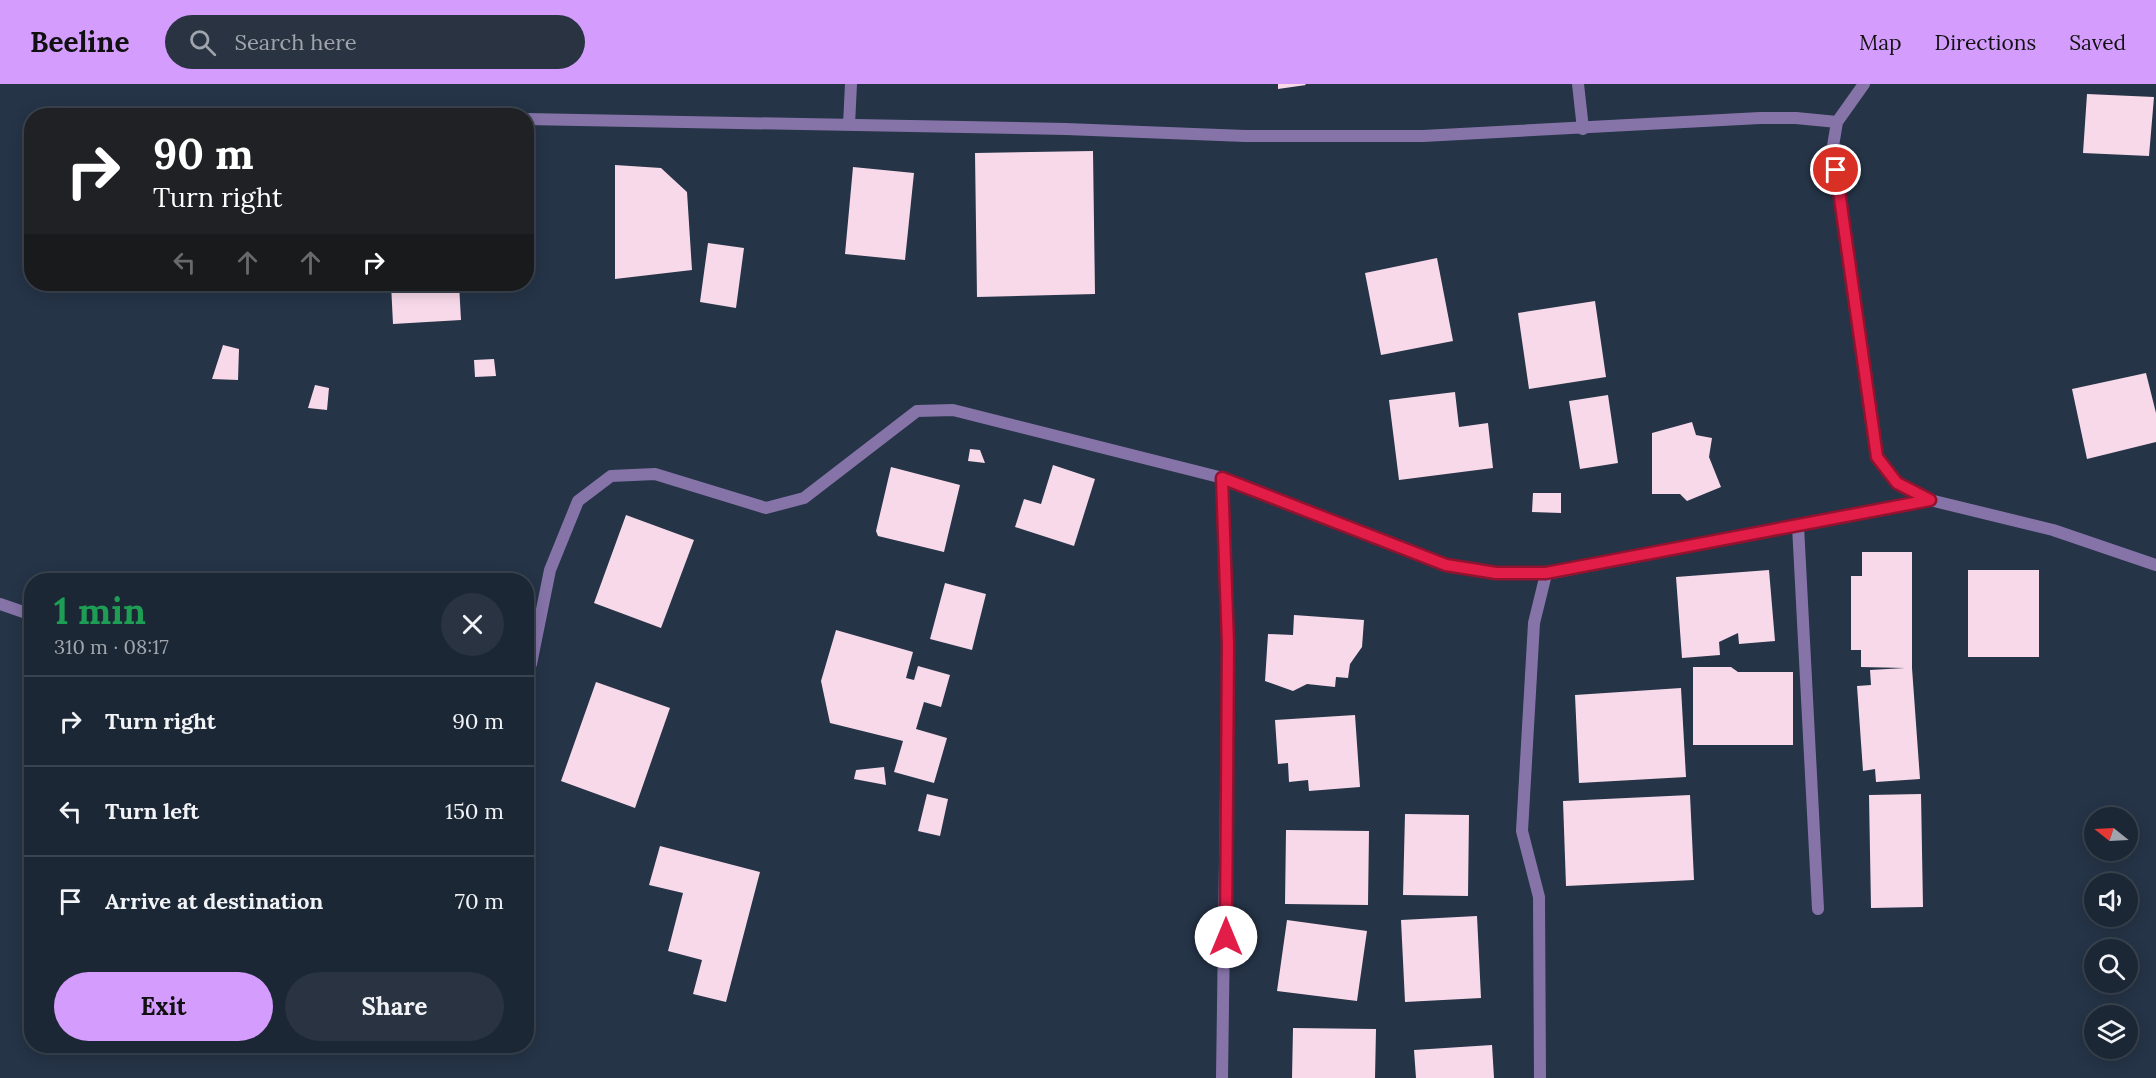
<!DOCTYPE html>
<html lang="en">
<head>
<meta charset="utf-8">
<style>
	:root { --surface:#1c2735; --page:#293341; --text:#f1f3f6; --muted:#a0a5ad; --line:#3a4450; --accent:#d39cfd }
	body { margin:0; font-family:Lora,serif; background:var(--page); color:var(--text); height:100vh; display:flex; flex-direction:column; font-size:22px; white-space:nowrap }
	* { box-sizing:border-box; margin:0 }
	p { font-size:20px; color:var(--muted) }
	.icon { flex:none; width:33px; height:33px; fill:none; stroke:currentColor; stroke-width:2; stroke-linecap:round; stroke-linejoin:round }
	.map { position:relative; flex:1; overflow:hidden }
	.details { position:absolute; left:24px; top:489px; width:510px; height:480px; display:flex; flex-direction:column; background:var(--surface); border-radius:24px; box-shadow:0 3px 15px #0003,0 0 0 2px var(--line) }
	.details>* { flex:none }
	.top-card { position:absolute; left:24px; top:24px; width:510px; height:183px; border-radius:24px; box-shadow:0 3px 15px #0003,0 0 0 2px var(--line); background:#202124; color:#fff; overflow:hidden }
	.needle { width:39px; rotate:288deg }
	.controls { position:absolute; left:2084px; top:723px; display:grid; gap:12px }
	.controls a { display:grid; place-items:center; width:54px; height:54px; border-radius:50%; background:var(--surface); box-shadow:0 3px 15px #0003,0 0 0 2px var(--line); font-size:30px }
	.pin { position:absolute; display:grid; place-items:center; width:51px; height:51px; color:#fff; margin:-26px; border:3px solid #fff; border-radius:50%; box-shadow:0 2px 6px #0007 }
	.me { position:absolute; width:66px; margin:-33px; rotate:0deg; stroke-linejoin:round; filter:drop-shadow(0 0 4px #0008) }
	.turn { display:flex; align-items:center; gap:21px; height:126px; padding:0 30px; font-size:27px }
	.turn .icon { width:78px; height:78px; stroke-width:2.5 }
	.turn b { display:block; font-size:42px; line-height:51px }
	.lanes { display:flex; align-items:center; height:57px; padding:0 30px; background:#0003; justify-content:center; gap:30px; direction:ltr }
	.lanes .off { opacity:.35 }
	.round { display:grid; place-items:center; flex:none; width:63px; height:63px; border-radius:32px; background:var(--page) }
	.overview { display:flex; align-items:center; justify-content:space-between; height:102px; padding:0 30px }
	h1 { font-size:36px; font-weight:700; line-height:45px; color:#1e9e55 }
	.action { display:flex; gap:12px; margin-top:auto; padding:12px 30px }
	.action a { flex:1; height:69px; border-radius:36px; background:var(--accent); color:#111; font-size:24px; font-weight:700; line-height:69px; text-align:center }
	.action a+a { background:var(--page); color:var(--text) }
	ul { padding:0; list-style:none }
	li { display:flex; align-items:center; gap:18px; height:90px; padding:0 30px; border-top:2px solid var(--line) }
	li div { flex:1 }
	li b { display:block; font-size:22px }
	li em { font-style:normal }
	header { display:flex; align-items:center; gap:36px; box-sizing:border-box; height:84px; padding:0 30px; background:var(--accent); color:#111 }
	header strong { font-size:28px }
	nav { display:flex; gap:33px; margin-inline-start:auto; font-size:21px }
	.search { width:420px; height:54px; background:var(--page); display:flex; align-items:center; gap:15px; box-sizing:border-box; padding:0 21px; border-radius:33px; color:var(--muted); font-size:22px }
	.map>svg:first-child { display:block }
	.building { fill:#f8d9ea }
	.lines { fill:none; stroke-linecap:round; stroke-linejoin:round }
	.street { stroke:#8674a9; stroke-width:12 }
	.route-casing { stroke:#92132f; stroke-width:15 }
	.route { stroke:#e11d48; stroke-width:10 }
</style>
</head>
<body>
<header>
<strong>Beeline</strong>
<div class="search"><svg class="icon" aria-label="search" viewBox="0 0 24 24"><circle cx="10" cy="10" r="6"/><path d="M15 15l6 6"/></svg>Search here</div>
<nav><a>Map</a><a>Directions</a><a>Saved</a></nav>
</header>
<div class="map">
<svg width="2156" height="994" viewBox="0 0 2156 994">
	<rect width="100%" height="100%" fill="#253447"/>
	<!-- building -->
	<path class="building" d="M1278 0H1305L1306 1 1278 5Z
		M2087 10 2154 13 2149 72 2083 69Z
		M1093 67 1095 210 977 213 975 69Z
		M615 81 661 84 687 108 692 186 615 195Z
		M853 83 914 89 905 176 845 170Z
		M708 159 744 164 736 224 700 218Z
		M1437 174 1453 257 1381 271 1365 189Z
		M391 200H459L461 236 393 240Z
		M1595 217 1606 293 1529 305 1518 229Z
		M223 261 239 265 238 296 212 295Z
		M494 275 496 292 475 293 474 276Z
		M2146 289 2156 329V358L2087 375 2072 305Z
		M315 301 329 304 327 326 308 324Z
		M1455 308 1459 343 1488 339 1493 384 1399 396 1389 316Z
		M1608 311 1618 379 1580 385 1569 317Z
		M1692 338 1696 351 1712 354 1709 373 1721 403 1687 417 1680 410H1652V349Z
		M970 365 980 366 985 379 968 377Z
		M1053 381 1095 395 1074 462 1015 443 1024 415 1041 420Z
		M891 383 960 401 944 468 878 452 876 447Z
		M1533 409H1561V429L1532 428Z
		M626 431 694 456 661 544 594 519Z
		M1862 468H1912V584L1920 695 1876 698 1875 685 1863 687 1857 602 1871 601 1870 586 1905 584 1861 583V566H1851V492H1862Z
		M1769 486 1775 557 1739 560 1738 549 1719 558 1720 571 1682 574 1676 493Z
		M1968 486H2039V573H1968Z
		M945 499 986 510 972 566 930 555Z
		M1294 531 1364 536 1362 563 1350 580 1348 594 1336 593 1335 603 1307 600 1293 607 1265 597 1268 550 1293 551Z
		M836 546 913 568 906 594 914 596 918 582 950 591 941 623 924 618 916 645 947 654 934 699 894 688 903 657 830 639 821 597Z
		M1693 583H1731L1738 588H1793V661H1693Z
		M596 598 670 624 635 724 561 697Z
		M1681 604 1686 693 1579 699 1575 611Z
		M1355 631 1360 703 1309 707 1308 696 1289 698 1288 679 1278 680 1275 636Z
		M884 683 886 701 854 695 856 686Z
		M927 710 948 715 940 752 918 747Z
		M1921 710 1923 823 1871 824 1869 711Z
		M1690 711 1694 796 1566 802 1563 717Z
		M1405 730 1469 731 1468 812 1403 811Z
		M1286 746 1369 747 1368 821 1285 820Z
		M660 762 760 788 726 918 693 910 702 876 668 867 683 809 649 801Z
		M1477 832 1481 914 1405 918 1401 836Z
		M1287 836 1367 847 1357 917 1277 907Z
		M32 838V861L23 857Z
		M1293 944 1376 945 1375 994H1292Z
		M1492 961 1494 994H1416L1414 966Z"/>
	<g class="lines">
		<!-- street -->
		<path class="street" d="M1578 0 1583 45
			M1864 0 1837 38 1833 62 1877 373 1897 399 1930 416 2053 446 2156 481
			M342 31 351 32
			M526 35 1066 45 1245 52H1423L1760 34H1796L1837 38
			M849 41 851 0
			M1798 442 1818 825
			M0 520 32 531
			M526 585 531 580 550 486 578 417 611 392 655 390 766 424 804 414 917 327 953 326 1223 394 1446 481 1495 489 1546 490 1930 416
			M1222 994 1228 559 1223 394
			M1540 994 1539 813 1522 747 1534 539 1546 490"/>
	</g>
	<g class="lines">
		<defs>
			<path id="route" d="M1226 853 1228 560 1222 394 1446 481 1496 489H1546L1930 416 1897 399 1877 373 1836 86"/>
		</defs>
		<!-- route casing -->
		<use href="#route" class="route-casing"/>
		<!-- route -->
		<use href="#route" class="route"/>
	</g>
</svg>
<div class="controls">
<a><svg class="needle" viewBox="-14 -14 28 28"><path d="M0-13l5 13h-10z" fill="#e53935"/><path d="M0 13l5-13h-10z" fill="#a0a5ad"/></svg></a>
<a><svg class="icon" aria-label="sound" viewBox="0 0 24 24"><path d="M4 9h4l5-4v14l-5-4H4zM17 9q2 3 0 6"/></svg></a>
<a><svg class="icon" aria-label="search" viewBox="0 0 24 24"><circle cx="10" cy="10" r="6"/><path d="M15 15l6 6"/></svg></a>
<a><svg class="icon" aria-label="layers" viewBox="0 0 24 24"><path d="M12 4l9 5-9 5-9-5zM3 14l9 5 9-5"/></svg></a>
</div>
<div class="pin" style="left:1836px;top:86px;background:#d93025"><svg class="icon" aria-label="arrive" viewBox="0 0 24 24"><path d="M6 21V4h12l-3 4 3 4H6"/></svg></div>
<svg class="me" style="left:1226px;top:853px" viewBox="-20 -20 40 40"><circle r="19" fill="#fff"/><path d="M0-13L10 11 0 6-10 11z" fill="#e11d48"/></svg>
<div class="top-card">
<div class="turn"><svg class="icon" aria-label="right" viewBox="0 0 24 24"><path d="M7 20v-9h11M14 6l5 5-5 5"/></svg><div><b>90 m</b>Turn right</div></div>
<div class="lanes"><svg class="icon off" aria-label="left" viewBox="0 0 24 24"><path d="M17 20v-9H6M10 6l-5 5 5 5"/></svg><svg class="icon off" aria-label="ahead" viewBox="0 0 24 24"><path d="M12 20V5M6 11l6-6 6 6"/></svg><svg class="icon off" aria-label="ahead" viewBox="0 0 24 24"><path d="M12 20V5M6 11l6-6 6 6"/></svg><svg class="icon" aria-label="right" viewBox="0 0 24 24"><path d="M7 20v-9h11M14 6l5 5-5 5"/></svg></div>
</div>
<section class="details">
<div class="overview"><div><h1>1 min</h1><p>310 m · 08:17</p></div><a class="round"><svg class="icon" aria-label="close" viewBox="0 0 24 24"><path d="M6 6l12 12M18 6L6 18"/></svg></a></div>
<ul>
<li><svg class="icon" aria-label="right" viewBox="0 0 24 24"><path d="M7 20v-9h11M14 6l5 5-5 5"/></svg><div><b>Turn right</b></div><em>90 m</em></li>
<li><svg class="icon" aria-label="left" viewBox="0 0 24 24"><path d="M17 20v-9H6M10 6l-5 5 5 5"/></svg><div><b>Turn left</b></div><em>150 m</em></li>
<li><svg class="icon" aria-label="arrive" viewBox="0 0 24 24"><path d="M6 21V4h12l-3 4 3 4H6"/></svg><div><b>Arrive at destination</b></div><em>70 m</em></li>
</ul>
<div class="action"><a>Exit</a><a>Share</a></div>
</section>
</div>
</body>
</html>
